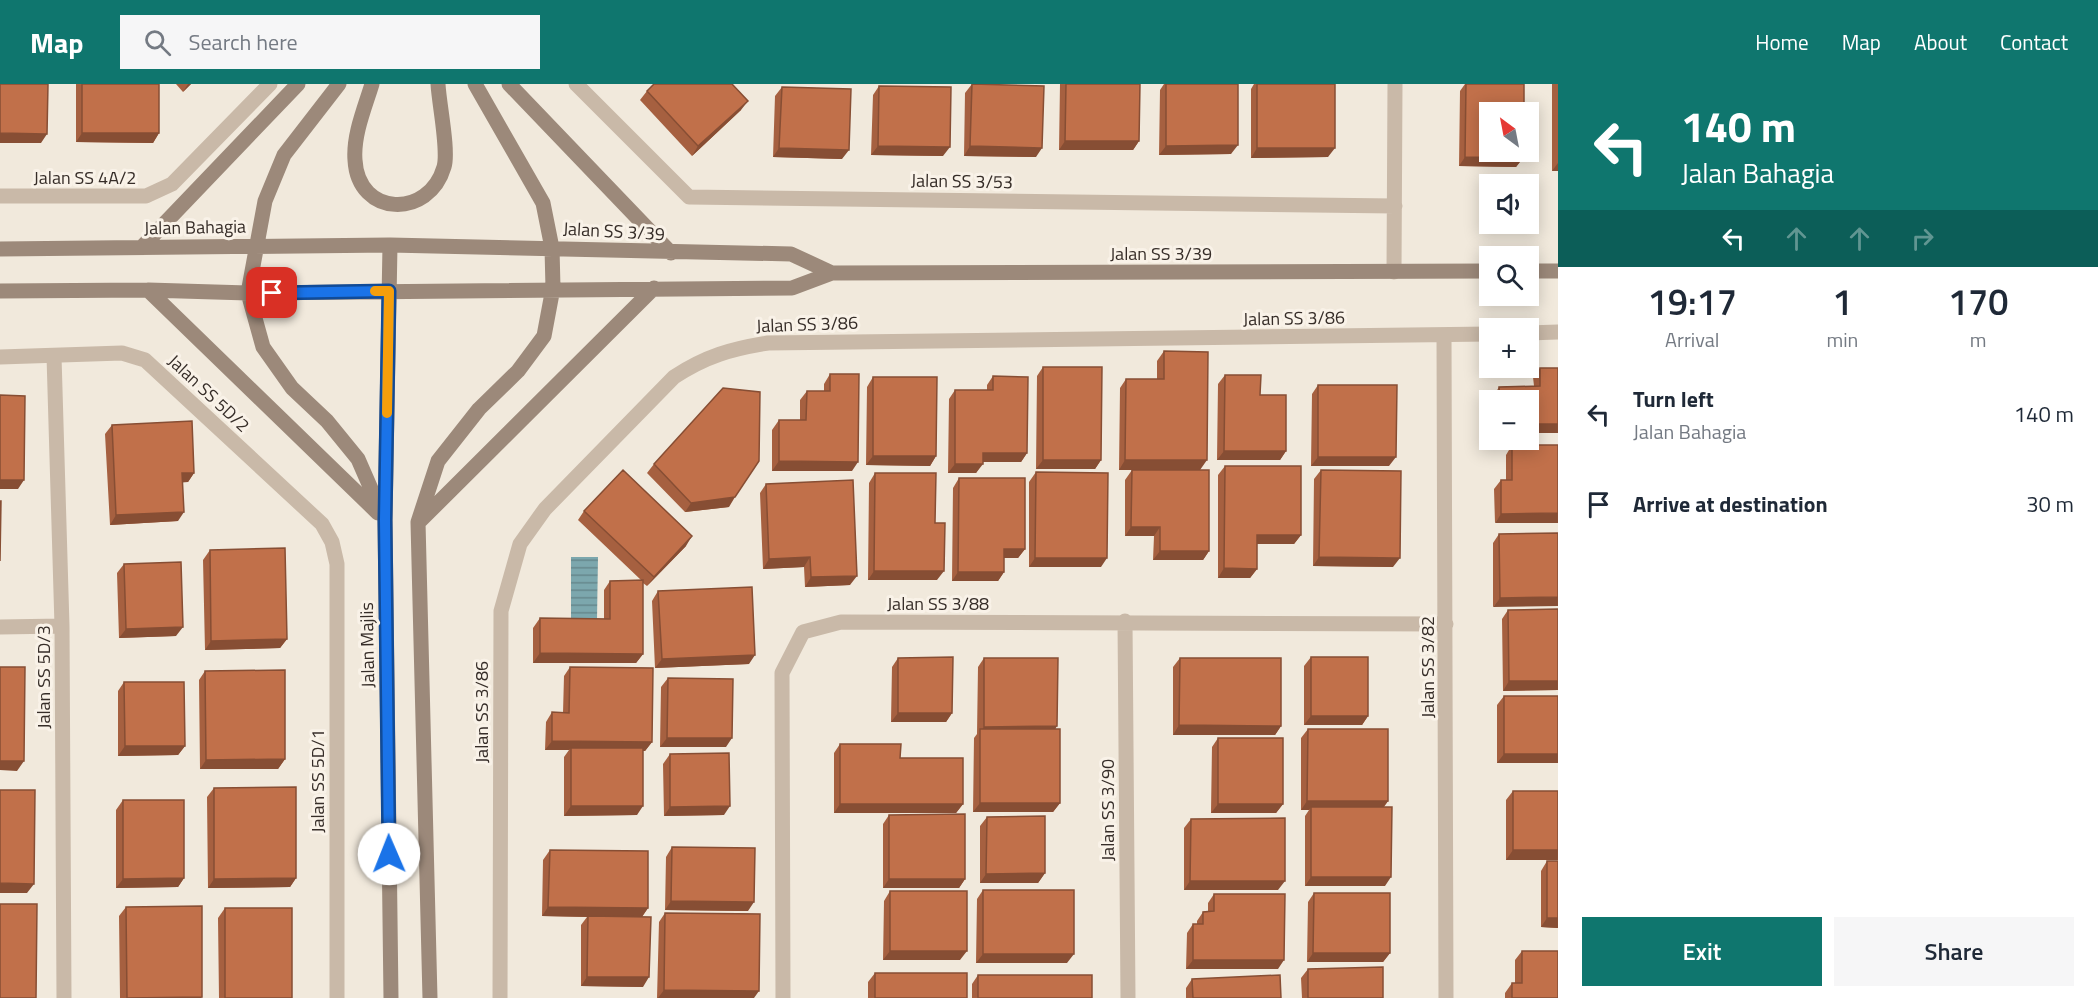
<!DOCTYPE html>
<html lang="en">
<head>
<meta charset="utf-8">
<style>
	:root { --surface:#fff; --page:#f6f6f7; --text:#1f2937; --muted:#747a83; --accent:#0f766e }
	body { margin:0; font-family:"Titillium Web",sans-serif; background:var(--page); color:var(--text); height:100vh; display:flex; flex-direction:column; font-size:22px; white-space:nowrap }
	* { box-sizing:border-box; margin:0 }
	p { font-size:20px; color:var(--muted) }
	.icon { flex:none; width:33px; height:33px; fill:none; stroke:currentColor; stroke-width:2; stroke-linecap:round; stroke-linejoin:round }
	.map { position:relative; flex:1; overflow:hidden }
	.sheet { display:flex; flex-direction:column; background:var(--surface); width:540px }
	.sheet>* { flex:none }
	.hud { background:#0f766e; color:#fff; overflow:hidden }
	.needle { width:39px; rotate:328deg }
	.fabs { position:absolute; left:1479px; top:18px; display:grid; gap:12px }
	.fabs a { display:grid; place-items:center; width:60px; height:60px; border-radius:0px; background:var(--surface); box-shadow:0 3px 15px #0003; font-size:30px }
	.pin { position:absolute; display:grid; place-items:center; width:51px; height:51px; color:#fff; margin:-26px; border-radius:12px; box-shadow:0 3px 9px #0006 }
	.me { position:absolute; width:66px; margin:-33px; rotate:359deg; stroke-linejoin:round; filter:drop-shadow(0 0 4px #0008) }
	.turn { display:flex; align-items:center; gap:21px; height:126px; padding:0 24px; font-size:27px }
	.turn .icon { width:78px; height:78px; stroke-width:2.5 }
	.turn b { display:block; font-size:42px; line-height:51px }
	.lanes { display:flex; align-items:center; height:57px; padding:0 24px; background:#0003; justify-content:center; gap:30px; direction:ltr }
	.lanes .off { opacity:.35 }
	.eta { display:flex; justify-content:space-evenly; align-items:center; height:102px; text-align:center }
	.eta b { font-size:36px; font-weight:600; line-height:42px }
	.cta { display:flex; gap:12px; margin-top:auto; padding:12px 24px }
	.cta a { flex:1; height:69px; border-radius:0px; background:var(--accent); color:#fff; font-size:24px; font-weight:600; line-height:69px; text-align:center }
	.cta a+a { background:var(--page); color:var(--text) }
	ul { padding:0; list-style:none }
	li { display:flex; align-items:center; gap:18px; height:90px; padding:0 24px }
	li div { flex:1 }
	li b { display:block; font-size:22px }
	li em { font-style:normal }
	header { display:flex; align-items:center; gap:36px; box-sizing:border-box; height:84px; padding:0 30px; background:var(--accent); color:#fff }
	header strong { font-size:28px }
	nav { display:flex; gap:33px; margin-inline-start:auto; font-size:21px }
	.search { width:420px; height:54px; background:var(--page); display:flex; align-items:center; gap:15px; box-sizing:border-box; padding:0 21px; border-radius:0px; color:var(--muted); font-size:22px }
	main { display:flex; flex:1; min-height:0 }
	.map>svg:first-child { display:block }
	.water { fill:url(#water-rules) }
	.lines { fill:none; stroke-linecap:round; stroke-linejoin:round }
	.street { stroke:#c9b9a8; stroke-width:15 }
	.secondary { stroke:#9c897a; stroke-width:15 }
	.wall { fill:#a66040 }
	.shaded-wall { fill:#874e34 }
	.building { fill:#c1704a; stroke:#874e34; stroke-width:1.5 }
	.route-casing { stroke:#114b97; stroke-width:15 }
	.route { stroke:#1a73e8; stroke-width:10 }
	.slow { stroke:#f59e0b; stroke-width:10 }
	.labels { text-anchor:middle; dominant-baseline:central; stroke-width:6; stroke-linejoin:round; paint-order:stroke }
	.street-label { font-size:18px; fill:#362d28; stroke:#f9f2e8 }
</style>
</head>
<body>
<header>
<strong>Map</strong>
<div class="search"><svg class="icon" aria-label="search" viewBox="0 0 24 24"><circle cx="10" cy="10" r="6"/><path d="M15 15l6 6"/></svg>Search here</div>
<nav><a>Home</a><a>Map</a><a>About</a><a>Contact</a></nav>
</header>
<main>
<div class="map">
<svg width="1558" height="914" viewBox="0 0 1558 914">
	<defs>
		<pattern id="water-rules" width="6" height="5" patternUnits="userSpaceOnUse" patternTransform="scale(1.5)"><rect width="6" height="5" fill="#7ca7ad"/><path d="M0 2.5h6" fill="none" stroke="#66888d"/></pattern>
	</defs>
	<rect width="100%" height="100%" fill="#f1e9dc"/>
	<!-- water -->
	<path class="water" d="M571 473H598L597 535H571Z"/>
	<g class="lines">
		<!-- street -->
		<path class="street" d="M576 0 689 113 1395 122
			M0 112H146L172 100 270 0
			M1394 188 1395 0
			M1528 249 1558 248
			M1444 251 1446 914
			M54 272 62 542 64 914
			M0 273 122 269 145 276 322 440 332 458 337 480V914
			M1125 537 1128 914
			M0 543 62 542
			M500 914 501 527 520 460 545 425 674 293C706 272 731 265 768 259L1490 250
			M783 914 782 589 803 548 841 538 1446 540"/>
		<!-- secondary -->
		<path class="secondary" d="M339 0 284 71 265 117 248 209 263 263 292 304 327 337 358 375 382 430
			M372 0C365 23 353 51 355 76 358 133 429 135 444 83 449 67 439 20 438 0
			M509 0 671 169
			M390 161 385 436 391 914
			M142 163 298 0
			M0 165 390 161 791 170 832 189
			M1528 187H1558
			M148 206 378 429
			M0 207 148 206 248 209 792 204 832 189 1490 187
			M420 437 654 204
			M430 914 418 438 438 377 479 325 518 287 544 252 553 204 552 164 543 119 475 0"/>
	</g>
	<!-- wall -->
	<path class="wall" d="M76 0H159V49L153 59 76 58Z
		M176 0H191L183 8Z
		M972 0 1036 73 964 72 965 9Z
		M1060 0H1140L1139 57 1133 66H1059Z
		M1164 0H1238L1231 70 1159 71 1160 6Z
		M1254 0H1335L1328 73 1251 74V5Z
		M1465 0H1524L1523 74 1516 83 1459 82 1460 7Z
		M1552 0H1558V87H1552Z
		M879 2 943 72 871 71 873 11Z
		M782 3 842 75 773 73 775 12Z
		M647 7 741 26 692 72 640 16Z
		M1164 267 1200 386H1119L1120 304 1126 295H1157V277Z
		M1043 283 1101 376 1095 385H1036L1037 292Z
		M1540 284H1558L1528 316H1493V313L1499 303 1534 302 1533 293Z
		M830 290 852 387H772V346L779 336H800V316L807 307H824V300Z
		M1225 291 1260 311 1286 367 1280 376H1217L1218 300Z
		M993 292 1027 369 1021 378H983L976 389H948L949 315 955 306H987V301Z
		M873 293 936 372 930 382 866 381 867 303Z
		M1318 301 1389 382H1311L1312 310Z
		M112 341 194 389 188 398H183L178 437 110 441 105 350Z
		M1512 361H1558L1495 439 1494 405 1501 396H1506V371Z
		M654 380 729 423 685 428 647 389Z
		M1225 382 1301 451 1294 460H1257V485L1250 494H1218V391Z
		M1132 386 1209 467 1203 476H1153L1154 452H1125V396Z
		M1321 386 1393 483 1313 482 1314 395Z
		M1036 388 1101 483H1029V398Z
		M875 389 935 439 937 496H868L869 399Z
		M959 394 1025 465 1018 474H1004V488L998 497H952L953 404Z
		M766 400 850 501 805 503 804 483 763 485 760 409Z
		M584 427 686 462 647 502 643 499V570L636 579H533V544L540 534 604 535V506L610 497 641 496 578 436Z
		M1558 449 1493 523V459L1499 450Z
		M210 466 287 555 280 564 205 566 203 476Z
		M124 480 176 552 119 554 117 489Z
		M658 507 749 580 655 584 652 517Z
		M1508 526 1558 606 1503 607 1502 535Z
		M1311 573 1368 632 1362 641H1304V582Z
		M898 574 952 629 946 638H891L892 583Z
		M984 574 1056 645 1060 719 1053 728H973L974 654 977 650 978 583Z
		M1180 574 1281 642 1275 651H1173V583Z
		M570 583 652 658 645 667H643L637 731 564 732V673L569 666H545L546 638 552 628 563 629 564 592Z
		M205 587 285 675 278 685H200L199 596Z
		M668 594 726 663H660L661 603Z
		M124 598 185 662 178 671 118 672V607Z
		M1504 612H1558V679H1497V621Z
		M1308 645 1388 717 1384 723 1385 802H1305V732L1309 726H1301V654Z
		M1218 654 1283 720 1276 729H1211L1212 663Z
		M840 660 900 674 963 720 956 729H834V669Z
		M670 670 724 731 664 732 663 680Z
		M214 704 296 794 290 803 208 804 207 713Z
		M1513 707H1558V776H1506V716Z
		M123 716 184 794 178 803 116 804V726Z
		M889 731 965 795 959 804H883V740Z
		M987 733 1045 789 1038 799H980V742Z
		M1191 735 1278 806H1184V744Z
		M672 763 748 827 665 826 666 773Z
		M550 766 648 824 642 833 643 903 581 902V841L587 833 542 832 543 776Z
		M1547 777H1558V844L1541 843V787Z
		M983 806 1067 879H976L977 815Z
		M890 807 960 876H883L884 817Z
		M1314 809 1390 869 1383 878H1307L1308 818Z
		M1214 810 1278 885H1186L1187 849 1193 840H1197V837L1203 828 1208 827V819Z
		M126 823 201 914H120L119 832Z
		M225 824 292 914H219L218 834Z
		M665 829 754 914H657L659 838Z
		M1522 867 1558 914H1505V909L1512 899H1515V876Z
		M1308 885 1383 914H1302L1301 894Z
		M875 889 967 914H868V898Z
		M978 891 1092 914H972V900Z
		M1192 895 1281 914H1186V904Z"/>
	<!-- shaded-wall -->
	<path class="shaded-wall" d="M188 0H191L183 8Z
		M748 17 741 26 692 72 698 62Z
		M0 49 47 50 41 59H0Z
		M82 49H159L153 59 76 58Z
		M1065 57H1139L1133 66H1059Z
		M1238 61 1231 70 1159 71 1166 62Z
		M878 62 950 63 943 72 871 71Z
		M970 62 1042 64 1036 73 964 72Z
		M779 64 849 66 842 75 773 73Z
		M1257 64H1335L1328 73 1251 74Z
		M1465 73 1523 74 1516 83 1459 82Z
		M1558 79V87H1552Z
		M1528 340H1558V349H1528Z
		M1224 367H1286L1280 376H1217Z
		M983 369H1027L1021 378H976Z
		M873 372H936L930 382 866 381Z
		M1318 373H1396L1389 382H1311Z
		M1043 376H1101L1095 385H1036Z
		M1125 376H1207L1200 386H1119Z
		M779 377 858 378 852 387H772Z
		M955 380H983L976 389H948Z
		M182 389H194L188 398 176 399Z
		M0 396H24L18 405H0Z
		M735 413 729 423 685 428 691 419Z
		M184 428 178 437 110 441 116 431Z
		M1558 429V439H1495L1501 430Z
		M1131 443H1160L1154 452H1125Z
		M1257 451H1301L1294 460H1251Z
		M692 452 686 462 647 502 654 493Z
		M1004 465H1025L1018 474H998Z
		M1160 467H1209L1203 476H1153Z
		M810 473 804 483 763 485 769 475Z
		M1319 473 1400 474 1393 483 1313 482Z
		M1035 474H1107L1101 483H1029Z
		M1224 484 1257 485 1250 494H1218Z
		M874 487H944L937 496H868Z
		M958 488H1004L998 497H952Z
		M857 492 850 501 805 503 811 493Z
		M1558 513V522L1493 523 1500 514Z
		M183 543 176 552 119 554 126 545Z
		M287 555 280 564 205 566 211 557Z
		M540 569 643 570 636 579H533Z
		M755 571 749 580 655 584 662 575Z
		M1509 597H1558V606L1503 607Z
		M898 629H952L946 638H891Z
		M1311 632H1368L1362 641H1304Z
		M1179 641 1281 642 1275 651H1173Z
		M1057 642 1051 652 980 648 984 643Z
		M667 654H732L726 663H660Z
		M552 657 652 658 645 667H571V664L569 666H545Z
		M125 662H185L178 671 118 672Z
		M1504 670H1558V679H1497Z
		M285 675 278 685H200L206 676Z
		M0 677H24L17 687 0 686Z
		M1307 717H1388L1381 726 1311 723 1309 726H1301Z
		M980 719H1060L1053 728H973Z
		M840 720H963L956 729H834Z
		M1218 720H1283L1276 729H1211Z
		M571 722H643L637 731 564 732Z
		M730 722 724 731 664 732 670 723Z
		M1513 766H1558V776H1506Z
		M1045 789 1038 799H980L986 790Z
		M1311 793H1391L1385 802H1305Z
		M184 794 178 803 116 804 123 795Z
		M296 794 290 803 208 804 214 795Z
		M889 795H965L959 804H883Z
		M1190 797H1285L1278 806H1184Z
		M0 799 34 800 27 809H0Z
		M671 817 754 818 748 827 665 826Z
		M548 823 648 824 641 834 542 832Z
		M1547 834H1558V844L1541 843Z
		M890 867H967L960 876H883Z
		M1313 869H1390L1383 878H1307Z
		M983 870H1074L1067 879H976Z
		M1193 876H1284L1278 885H1186Z
		M587 893H649L643 903 581 902Z
		M664 906 759 907 754 914H658Z
		M202 913 201 914H126H127Z"/>
	<!-- building -->
	<path class="building" d="M0 0H48L47 50 0 49Z
		M82 0H159V49H82Z
		M654 0H732L748 17 698 62 647 7Z
		M972 0 1044 2 1042 64 970 62Z
		M1066 0H1140L1139 57H1065Z
		M1166 0H1238V61L1166 62Z
		M1257 0H1335V64H1257Z
		M1466 0H1524V28H1490V68H1523V74L1465 73Z
		M879 2 951 3 950 63 878 62Z
		M782 3 851 5 849 66 779 64Z
		M1164 267 1208 268 1207 376H1125L1126 295H1164Z
		M1043 283H1102L1101 376H1043Z
		M1540 284H1558V340H1528V316H1500L1499 303 1540 302Z
		M830 290H859L858 378 779 377V336H806L807 307H830Z
		M1225 291H1261L1260 311H1286V367H1224Z
		M993 292 1028 293 1027 369H983V380H955V306H993Z
		M873 293H937L936 372H873Z
		M1318 301H1397L1396 373H1318Z
		M723 304 760 308 759 377 735 413 691 419 654 380Z
		M0 311 25 312 24 396H0Z
		M192 337 194 389H182L184 428 116 431 112 341Z
		M1512 361H1558V429L1501 430V396H1512Z
		M1225 382H1301V451H1257V485L1224 484Z
		M623 386 692 452 654 493 584 427Z
		M1132 386H1209V467H1160V443H1131Z
		M1321 386 1401 387 1400 474 1319 473Z
		M1036 388 1108 389 1107 474H1035Z
		M875 389H936L935 439H945L944 487H874Z
		M959 394H1025V465H1004V488H958Z
		M853 396 857 492 811 493 810 473 769 475 766 400Z
		M0 417H1L0 477Z
		M1558 449V513L1500 514 1499 450Z
		M285 464 287 555 211 557 210 466Z
		M181 478 183 543 126 545 124 480Z
		M643 496V570L540 569V534L610 535V497Z
		M752 503 755 571 662 575 658 507Z
		M1558 525V597H1509L1508 526Z
		M953 573 952 629H898V574Z
		M1311 573H1368V632H1311Z
		M984 574H1058L1057 642 984 643Z
		M1180 574H1281V642L1179 641Z
		M0 583H25L24 677H0Z
		M570 583 653 584 652 658 552 657V628L569 629Z
		M285 586V675L206 676 205 587Z
		M668 594 733 595 732 654H667Z
		M124 598H184L185 662H125Z
		M1504 612H1558V670H1504Z
		M980 645H1060V719H980Z
		M1308 645H1388V717H1307Z
		M1218 654H1283V720H1218Z
		M840 660H901L900 674H963V720H840Z
		M571 664H643V722H571Z
		M729 669 730 722 670 723V670Z
		M296 703V794L214 795V704Z
		M0 706H35L34 800 0 799Z
		M1513 707H1558V766H1513Z
		M123 716H184V794L123 795Z
		M1311 723H1392L1391 793H1311Z
		M965 730V795H889V731Z
		M1045 732V789L986 790 987 733Z
		M1285 734V797H1190L1191 735Z
		M672 763 755 764 754 818 671 817Z
		M550 766 648 767V824L548 823Z
		M1547 777H1558V834H1547Z
		M983 806H1074V870H983Z
		M890 807H967V867H890Z
		M1314 809H1390V869H1313Z
		M1214 810H1285L1284 876H1193V840H1203V828L1214 827Z
		M0 820H37L36 914H0Z
		M202 822V913L127 914 126 823Z
		M225 824H292V914H225Z
		M665 829 760 830 759 907 664 906Z
		M588 832 651 833 649 893H587Z
		M1522 867H1558V914H1512V899H1522Z
		M1383 883V914H1308V885Z
		M875 889H967V914H875Z
		M978 891H1092V914H978Z
		M1280 891 1281 914H1193L1192 895Z"/>
	<g class="lines">
		<defs>
			<path id="route" d="M272 209 389 207 385 436 389 770"/>
		</defs>
		<!-- route casing -->
		<use href="#route" class="route-casing"/>
		<!-- route -->
		<use href="#route" class="route"/>
		<!-- slow -->
		<path class="slow" d="M375 207H389L387 329"/>
	</g>
	<g class="labels">
		<!-- street labels -->
		<g class="street-label">
			<text x="85" y="93">Jalan SS 4A/2</text>
			<text transform="translate(962 97) rotate(1)">Jalan SS 3/53</text>
			<text transform="translate(195 143) rotate(-1)">Jalan Bahagia</text>
			<text transform="translate(614 147) rotate(3)">Jalan SS 3/39</text>
			<text x="1161" y="169">Jalan SS 3/39</text>
			<text transform="translate(1294 234) rotate(-1)">Jalan SS 3/86</text>
			<text transform="translate(807 240) rotate(-2)">Jalan SS 3/86</text>
			<text transform="translate(209 309) rotate(43)">Jalan SS 5D/2</text>
			<text x="938" y="519">Jalan SS 3/88</text>
			<text transform="translate(367 561) rotate(-91)">Jalan Majlis</text>
			<text transform="translate(1427 583) rotate(-90)">Jalan SS 3/82</text>
			<text transform="translate(43 593) rotate(-90)">Jalan SS 5D/3</text>
			<text transform="translate(481 628) rotate(-90)">Jalan SS 3/86</text>
			<text transform="translate(317 697) rotate(-90)">Jalan SS 5D/1</text>
			<text transform="translate(1107 726) rotate(-90)">Jalan SS 3/90</text>
		</g>
	</g>
</svg>
<div class="fabs">
<a><svg class="needle" viewBox="-14 -14 28 28"><path d="M0-13l5 13h-10z" fill="#e53935"/><path d="M0 13l5-13h-10z" fill="#747a83"/></svg></a>
<a><svg class="icon" aria-label="sound" viewBox="0 0 24 24"><path d="M4 9h4l5-4v14l-5-4H4zM17 9q2 3 0 6"/></svg></a>
<a><svg class="icon" aria-label="search" viewBox="0 0 24 24"><circle cx="10" cy="10" r="6"/><path d="M15 15l6 6"/></svg></a>
<a>+</a>
<a>−</a>
</div>
<div class="pin" style="left:272px;top:209px;background:#d93025"><svg class="icon" aria-label="arrive" viewBox="0 0 24 24"><path d="M6 21V4h12l-3 4 3 4H6"/></svg></div>
<svg class="me" style="left:389px;top:770px" viewBox="-20 -20 40 40"><circle r="19" fill="#fff"/><path d="M0-13L10 11 0 6-10 11z" fill="#1a73e8"/></svg>
</div>
<section class="sheet">
<div class="hud">
<div class="turn"><svg class="icon" aria-label="left" viewBox="0 0 24 24"><path d="M17 20v-9H6M10 6l-5 5 5 5"/></svg><div><b>140 m</b>Jalan Bahagia</div></div>
<div class="lanes"><svg class="icon" aria-label="left" viewBox="0 0 24 24"><path d="M17 20v-9H6M10 6l-5 5 5 5"/></svg><svg class="icon off" aria-label="ahead" viewBox="0 0 24 24"><path d="M12 20V5M6 11l6-6 6 6"/></svg><svg class="icon off" aria-label="ahead" viewBox="0 0 24 24"><path d="M12 20V5M6 11l6-6 6 6"/></svg><svg class="icon off" aria-label="right" viewBox="0 0 24 24"><path d="M7 20v-9h11M14 6l5 5-5 5"/></svg></div>
</div>
<div class="eta">
<div><b>19:17</b><p>Arrival</p></div>
<div><b>1</b><p>min</p></div>
<div><b>170</b><p>m</p></div>
</div>
<ul>
<li><svg class="icon" aria-label="left" viewBox="0 0 24 24"><path d="M17 20v-9H6M10 6l-5 5 5 5"/></svg><div><b>Turn left</b><p>Jalan Bahagia</p></div><em>140 m</em></li>
<li><svg class="icon" aria-label="arrive" viewBox="0 0 24 24"><path d="M6 21V4h12l-3 4 3 4H6"/></svg><div><b>Arrive at destination</b></div><em>30 m</em></li>
</ul>
<div class="cta"><a>Exit</a><a>Share</a></div>
</section>
</main>
</body>
</html>
